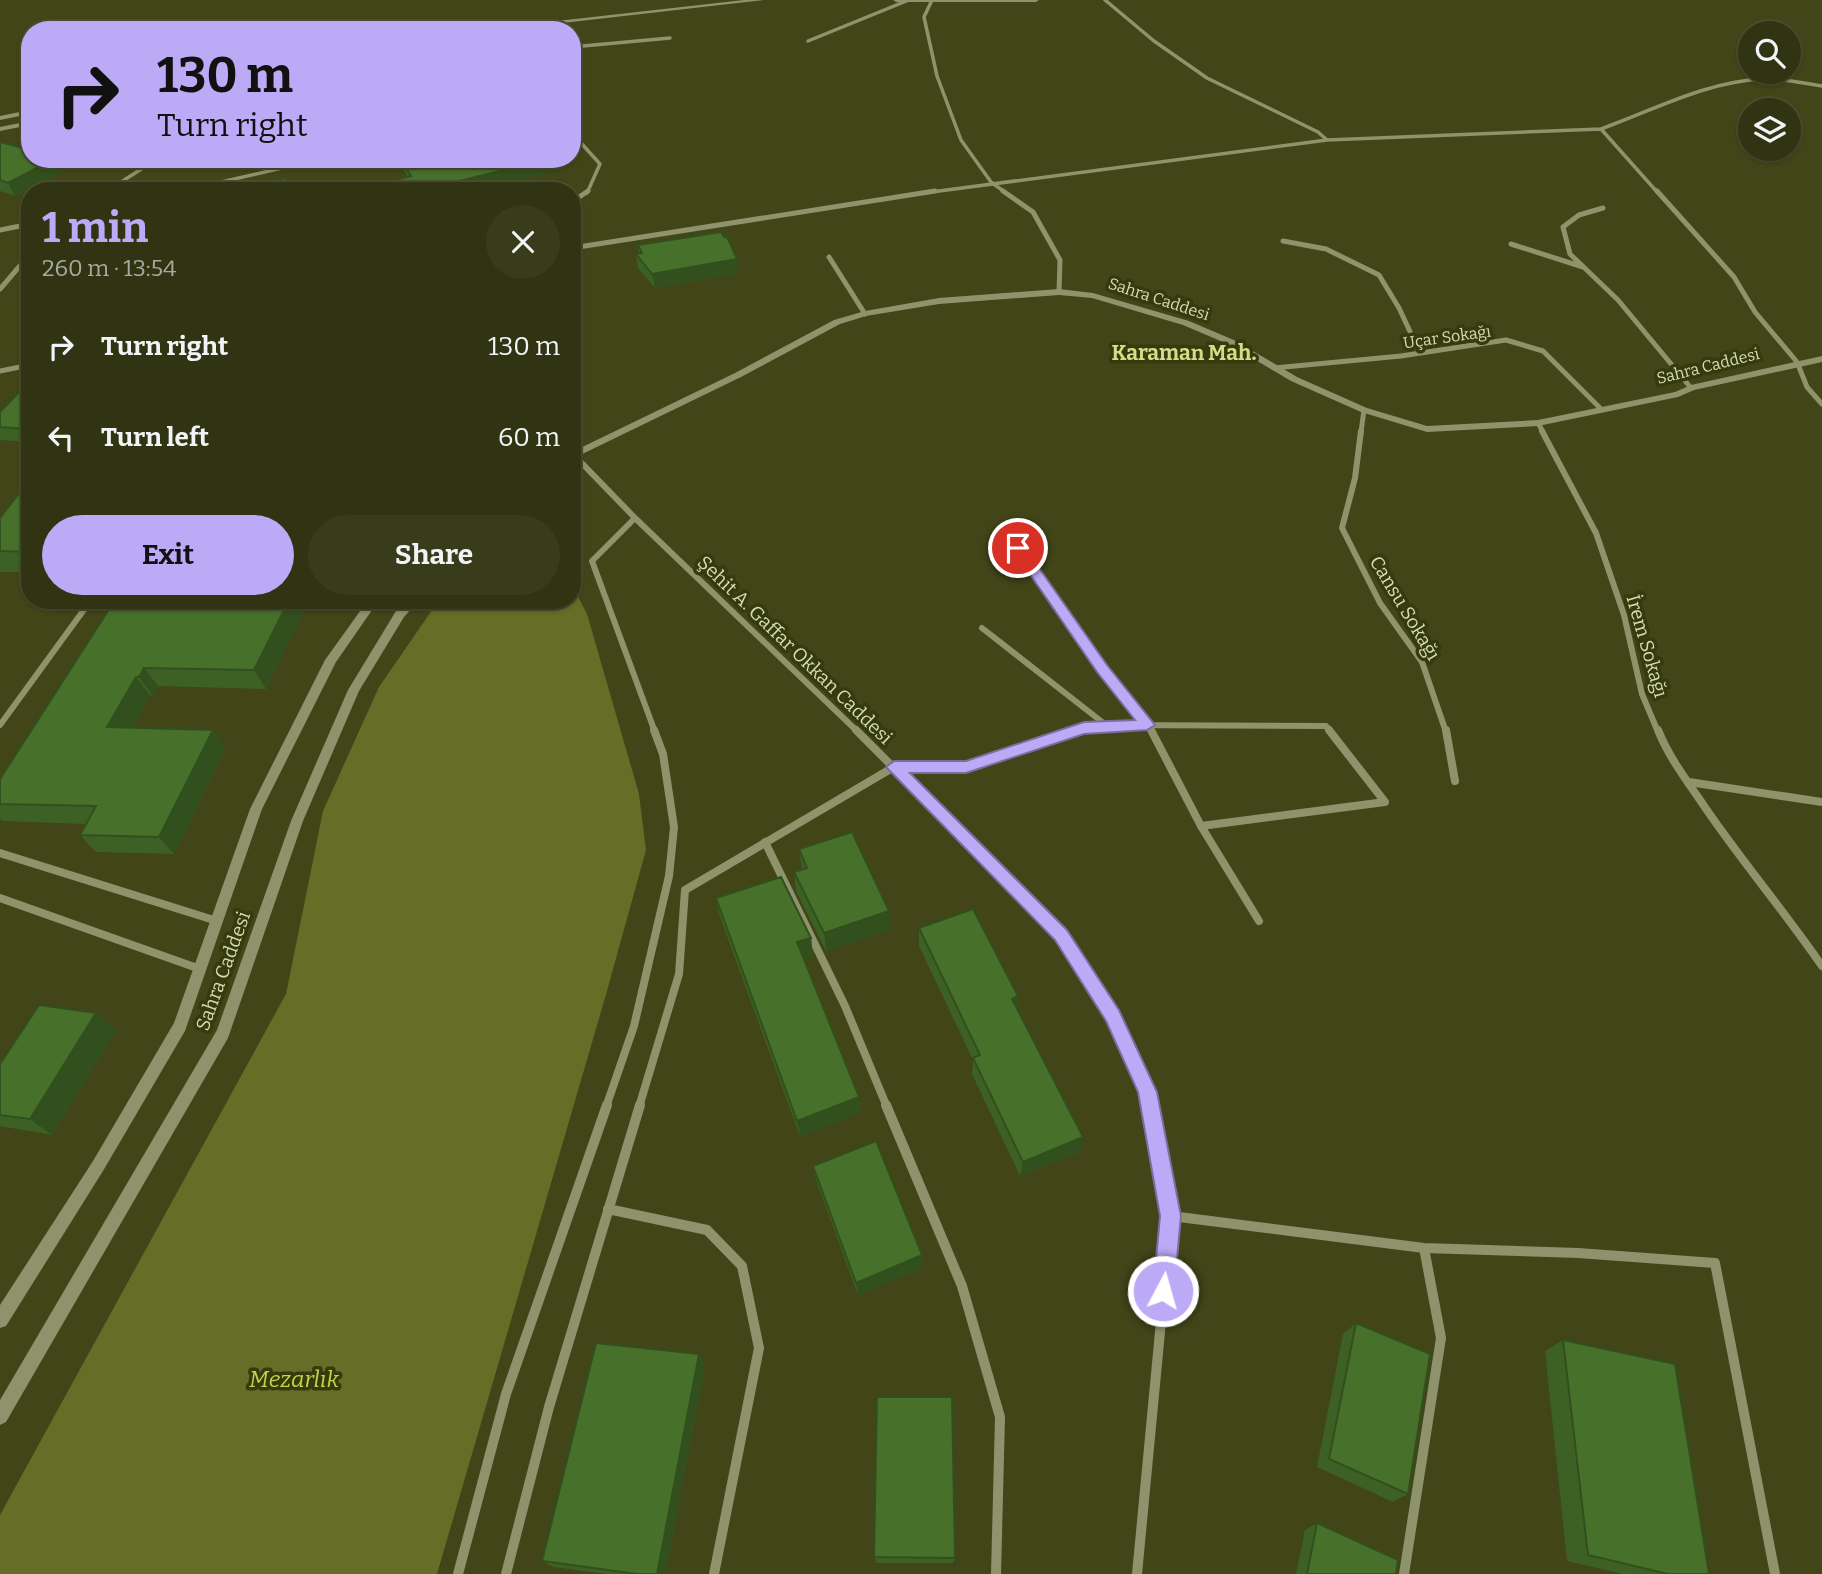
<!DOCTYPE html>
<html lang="en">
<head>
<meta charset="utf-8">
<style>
	:root { --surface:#313412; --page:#393c1b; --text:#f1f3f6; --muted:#a8aa9f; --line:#4c4f32; --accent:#bcaaf6 }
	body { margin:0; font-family:Bitter,serif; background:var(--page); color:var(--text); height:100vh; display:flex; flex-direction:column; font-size:26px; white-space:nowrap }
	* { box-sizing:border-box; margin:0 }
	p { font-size:23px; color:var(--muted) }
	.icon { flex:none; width:38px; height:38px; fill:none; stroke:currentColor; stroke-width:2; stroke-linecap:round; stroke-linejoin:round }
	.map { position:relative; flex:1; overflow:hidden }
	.drawer { position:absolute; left:21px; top:182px; width:560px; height:427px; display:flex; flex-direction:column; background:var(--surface); border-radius:28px; box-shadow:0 2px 5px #0004,0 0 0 2px var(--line) }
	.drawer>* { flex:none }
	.hud { position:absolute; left:21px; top:21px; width:560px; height:147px; border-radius:28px; box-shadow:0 2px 5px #0004,0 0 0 2px var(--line); background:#bcaaf6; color:#111; overflow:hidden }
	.buttons { position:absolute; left:1738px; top:21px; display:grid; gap:14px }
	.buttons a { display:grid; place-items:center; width:63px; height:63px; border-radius:50%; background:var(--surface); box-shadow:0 2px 5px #0004,0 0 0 2px var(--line); font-size:35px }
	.pin { position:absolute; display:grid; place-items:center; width:60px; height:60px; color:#fff; margin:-30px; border:4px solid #fff; border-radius:50%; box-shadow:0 2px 7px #0007 }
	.me { position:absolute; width:77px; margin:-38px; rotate:6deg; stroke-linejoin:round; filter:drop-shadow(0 0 5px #0008) }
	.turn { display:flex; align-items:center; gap:24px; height:147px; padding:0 21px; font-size:32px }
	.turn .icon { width:91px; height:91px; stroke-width:2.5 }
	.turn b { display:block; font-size:49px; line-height:60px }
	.round { display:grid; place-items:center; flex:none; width:74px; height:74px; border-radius:37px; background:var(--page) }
	.headline { display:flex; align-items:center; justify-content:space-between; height:119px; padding:0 21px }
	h1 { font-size:42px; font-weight:700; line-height:52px; color:var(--accent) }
	.cta { display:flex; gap:14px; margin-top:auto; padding:14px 21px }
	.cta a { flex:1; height:80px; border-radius:42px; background:var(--accent); color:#111; font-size:28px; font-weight:700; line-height:80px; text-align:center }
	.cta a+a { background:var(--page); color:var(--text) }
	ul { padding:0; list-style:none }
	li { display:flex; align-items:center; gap:21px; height:91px; padding:0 21px }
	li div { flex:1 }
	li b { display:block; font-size:26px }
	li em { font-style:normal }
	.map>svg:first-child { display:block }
	.green { fill:#666d27 }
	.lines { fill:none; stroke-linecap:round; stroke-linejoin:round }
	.minor-far4 { stroke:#8e936b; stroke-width:3.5 }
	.minor-far3 { stroke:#8e936b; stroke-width:5 }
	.minor-far2 { stroke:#8e936b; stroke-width:6 }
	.minor-far1 { stroke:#8e936b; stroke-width:8 }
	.minor { stroke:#8e936b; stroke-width:10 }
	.tertiary { fill:#8e936b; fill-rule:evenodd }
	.wall { fill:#3d6125 }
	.shaded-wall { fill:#324f1e }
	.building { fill:#47712b; stroke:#324f1e; stroke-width:2 }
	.route { fill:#bcaaf6; stroke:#7a6ea0; stroke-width:2 }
	.labels { text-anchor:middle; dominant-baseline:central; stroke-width:7; stroke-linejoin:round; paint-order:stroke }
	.far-street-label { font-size:16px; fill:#d5dcb3; stroke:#363b0d }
	.street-label { font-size:19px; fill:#d5dcb3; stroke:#363b0d }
	.far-district-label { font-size:21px; font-weight:bold; fill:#d2dd87; stroke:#363b0d }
	.near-park-label { font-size:23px; font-style:italic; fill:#c5d249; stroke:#363b0d }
</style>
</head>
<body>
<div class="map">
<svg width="1822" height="1574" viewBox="0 0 1822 1574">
	<rect width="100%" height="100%" fill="#414518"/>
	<!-- green -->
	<path class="green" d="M572 585 587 614 639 794 646 850 605 998 437 1574H0V1515L286 994 323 811 379 687 439 600H572Z"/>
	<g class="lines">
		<!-- minor-far4 -->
		<path class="minor-far4" d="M932 0 924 17 937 76 961 140 991 182 1006 193
			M1105 0 1154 41 1207 78 1318 132 1327 140
			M808 41 909 0
			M572 47 670 38
			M572 133 600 164 587 193
			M107 191 157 159
			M182 191 321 159
			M924 193 1327 140 1601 129
			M1658 193 1601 129C1654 110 1705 82 1762 79 1782 78 1802 83 1822 86"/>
		<!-- minor-far3 -->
		<path class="minor-far3" d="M1003 191 1033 212 1060 260 1059 292
			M1657 191 1734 277 1755 312 1797 362 1807 387 1822 404
			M572 202 588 191
			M1603 208 1579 215 1563 227 1570 254 1618 300 1691 388
			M0 230 30 224
			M1283 241 1326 249 1379 275 1399 308 1420 353
			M1511 244 1583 267
			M572 248 935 191
			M829 257 865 314
			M0 289 30 254
			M1274 368 1401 356 1506 340 1543 351 1600 408
			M0 371 30 365
			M1538 423 1543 432
			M1361 432 1364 410"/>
		<!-- minor-far2 -->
		<path class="minor-far2" d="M1361 431 1355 478 1342 528 1380 603 1422 662 1446 732
			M1542 431 1596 533 1624 615 1642 694 1658 732
			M572 453 635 518 858 732
			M635 518 592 561 655 732
			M1018 548 1102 669 1152 732
			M982 628 1106 725
			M0 725 91 600
			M1072 732 1106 725 1326 726 1331 732"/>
		<!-- minor-far1 -->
		<path class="minor-far1" d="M856 730 1061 935 1112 1016 1148 1092 1151 1107
			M1151 730 1201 826 1259 921
			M1446 730 1455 781
			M1658 730C1668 755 1684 777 1700 800 1738 857 1783 909 1822 966
			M1689 782 1822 802
			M1201 826 1385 802 1329 730
			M765 842 845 1006 887 1107
			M0 853 217 921
			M0 898 200 969
			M606 1107 634 1026 669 876 674 827 663 754 654 730
			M639 1107 679 974 685 890 894 767H966L1077 730"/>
		<!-- minor -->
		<path class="minor" d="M886 1105 962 1286 1000 1417 996 1574
			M608 1209 707 1230 742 1266 759 1348 714 1574
			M1171 1216 1424 1248 1578 1253 1715 1263 1775 1574
			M458 1574 506 1394 607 1105
			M506 1574 549 1407 640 1105
			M1137 1574 1171 1216 1150 1105
			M1404 1574 1441 1338 1424 1248"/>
		<!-- tertiary -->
		<path class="tertiary" d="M744 0H764L501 30H478Z
			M893 0H1039L1036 2H896Z
			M491 19 493 22 445 30H428Z
			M30 110V114L0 120V116Z
			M30 121V125L0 131V127Z
			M1059 289 1093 293 1189 321 1236 341 1297 377 1367 408 1427 426 1538 420 1675 392 1691 385 1822 356V362L1694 390 1678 397 1538 426 1427 432 1361 412 1291 381 1230 345 1183 325 1092 298 1059 295 939 304 866 316 840 324 741 377 572 459V452L735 373 834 320 865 311 939 298Z
			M368 600H379L336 662 262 809 185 1031 103 1171 6 1326 0 1328V1305L93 1161 174 1023 250 809 325 660Z
			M407 600H419L404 617 359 691 303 821 228 1038 6 1422 0 1425V1400L217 1030 291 821 348 690 396 611Z"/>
	</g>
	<!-- wall -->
	<path class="wall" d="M0 142 30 159H57L64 171 15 196 0 191Z
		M396 159H562L564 169 408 177Z
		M638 245 738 273 655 288 638 268 636 254 639 253Z
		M30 383V442L0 440V412Z
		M30 479V572H0V518Z
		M115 600H307L308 603 266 689 158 686 153 696 150 695 132 728 213 730 226 748 174 854 96 852 80 835 86 824 2 821 0 819V779Z
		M799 849 889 911V930L826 951 796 891 794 872 802 869Z
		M716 898 811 938 813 956 804 959 859 1097 860 1113 800 1136 720 917Z
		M919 928 1018 996 1017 1008 1079 1152 1020 1176 972 1074 973 1060 919 946Z
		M96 1013 116 1030 52 1135 0 1126V1064Z
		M813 1166 922 1268 858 1295 816 1180Z
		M1356 1323 1408 1494 1393 1502 1317 1467 1343 1334Z
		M1563 1340 1709 1574H1623L1567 1561 1545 1351Z
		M705 1365 665 1574H607L553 1567 542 1561Z
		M1317 1523 1396 1574H1296L1305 1530Z
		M874 1557 955 1558 953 1563H876Z"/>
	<!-- shaded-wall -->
	<path class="shaded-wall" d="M54 159H57L64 171 15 196 8 183Z
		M547 159H562L564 169 476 191H441L440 186Z
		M737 259 738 273 655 288 652 274Z
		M30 424V434L26 429Z
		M289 600H307L308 603 266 689 254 670Z
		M144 668 158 686 153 696 139 677Z
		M136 677 150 695 122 746 107 727Z
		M213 730 226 748 174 854 159 837Z
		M889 911V930L826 951 824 933Z
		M811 938 813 956 799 960 797 942Z
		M1018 996 1016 1013 1012 999Z
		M96 1013 116 1030 52 1135 30 1119Z
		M859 1097 860 1113 800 1136 797 1121Z
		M1083 1137 1079 1152 1020 1176 1023 1162Z
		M922 1255V1268L858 1295 856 1283Z
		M699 1354 705 1365 665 1574H657Z"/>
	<!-- building -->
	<path class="building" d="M0 142 30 150V159H54L8 183 0 180Z
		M400 159H547L440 186 443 191H349L411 176Z
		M286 178 293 191H230Z
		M721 232 724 237H727L737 259 652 274 636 254 642 253 638 245Z
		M28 383H30V424L26 429 0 427V412Z
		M30 479V552L0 551V518Z
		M115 600H289L254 670 144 668 139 677H136L107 727 213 730 159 837 80 835 96 806 0 804V779Z
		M852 832 889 911 824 933 794 872 807 868 799 849Z
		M781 877 811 938 797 942 859 1097 797 1121 716 898Z
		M973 909 1018 996 1012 999 1083 1137 1023 1162 973 1058 980 1055 919 928Z
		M39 1005 96 1013 30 1119 0 1115V1064Z
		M876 1141 922 1255 856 1283 813 1166Z
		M1356 1323 1430 1354 1408 1494 1329 1459Z
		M1563 1340 1675 1364 1709 1574H1668L1588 1555Z
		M596 1343 699 1354 657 1574H637L542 1561Z
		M877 1397H952L955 1558 874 1557Z
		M1317 1523 1398 1560 1396 1574H1307Z"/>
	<!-- route -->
	<path class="route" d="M1018 543 1023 545 1107 665 1155 725 1147 730 1084 734 966 773H910L1067 930 1119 1010 1157 1092 1181 1216 1174 1291 1171 1298 1163 1301 1156 1298 1153 1291 1160 1216 1138 1092 1106 1021 1055 940 886 767 894 761H966L1084 722 1135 720 1097 672 1014 551V545Z"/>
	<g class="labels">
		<!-- far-street labels -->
		<g class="far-street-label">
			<text transform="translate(1159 299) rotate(18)">Sahra Caddesi</text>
			<text transform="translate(1447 337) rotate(-8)">Uçar Sokağı</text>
			<text transform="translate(1708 366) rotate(-14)">Sahra Caddesi</text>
		</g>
		<!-- street labels -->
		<g class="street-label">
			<text transform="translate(1405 608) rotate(59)">Cansu Sokağı</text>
			<text transform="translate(1647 646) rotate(74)">İrem Sokağı</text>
			<text transform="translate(795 650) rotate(44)">Şehit A. Gaffar Okkan Caddesi</text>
			<text transform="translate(223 971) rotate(-70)">Sahra Caddesi</text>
		</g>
		<!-- far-district labels -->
		<g class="far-district-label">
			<text x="1184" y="353">Karaman Mah.</text>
		</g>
		<!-- near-park labels -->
		<g class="near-park-label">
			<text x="294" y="1379">Mezarlık</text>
		</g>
	</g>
</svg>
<div class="buttons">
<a><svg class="icon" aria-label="search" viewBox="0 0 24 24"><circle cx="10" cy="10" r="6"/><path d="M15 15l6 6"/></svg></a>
<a><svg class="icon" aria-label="layers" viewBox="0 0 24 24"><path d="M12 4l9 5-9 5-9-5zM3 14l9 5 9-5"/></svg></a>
</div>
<div class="pin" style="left:1018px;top:548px;background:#d93025"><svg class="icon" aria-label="arrive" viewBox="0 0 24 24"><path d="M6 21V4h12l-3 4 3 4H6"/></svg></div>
<svg class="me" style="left:1163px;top:1291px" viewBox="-20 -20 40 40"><circle r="17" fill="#bcaaf6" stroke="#fff" stroke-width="3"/><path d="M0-11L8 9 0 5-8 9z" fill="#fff"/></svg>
<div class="hud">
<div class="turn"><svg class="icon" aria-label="right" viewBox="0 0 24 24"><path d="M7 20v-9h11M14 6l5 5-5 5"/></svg><div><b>130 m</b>Turn right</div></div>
</div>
<section class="drawer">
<div class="headline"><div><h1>1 min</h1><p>260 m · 13:54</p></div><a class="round"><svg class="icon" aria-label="close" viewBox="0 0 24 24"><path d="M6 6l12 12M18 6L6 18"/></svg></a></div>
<ul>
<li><svg class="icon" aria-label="right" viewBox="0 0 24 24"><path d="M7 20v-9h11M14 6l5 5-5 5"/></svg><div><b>Turn right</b></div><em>130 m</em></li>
<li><svg class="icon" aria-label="left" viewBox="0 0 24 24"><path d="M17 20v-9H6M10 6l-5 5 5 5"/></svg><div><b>Turn left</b></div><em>60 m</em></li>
</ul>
<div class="cta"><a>Exit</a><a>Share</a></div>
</section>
</div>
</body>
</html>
